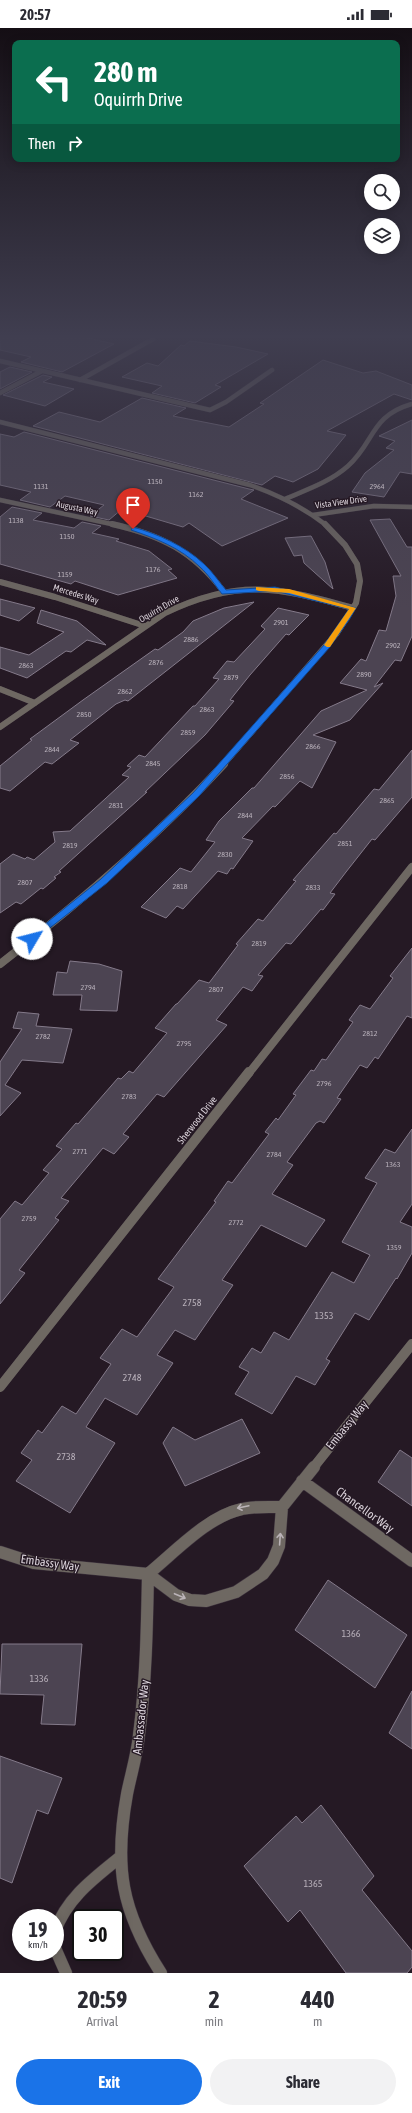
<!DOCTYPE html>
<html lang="en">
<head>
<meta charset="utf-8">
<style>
	:root { --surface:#fff; --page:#f2f2f3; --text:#2b2b33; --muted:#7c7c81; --accent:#1a73e8 }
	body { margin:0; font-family:"Asap Condensed",sans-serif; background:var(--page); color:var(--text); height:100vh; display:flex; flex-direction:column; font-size:15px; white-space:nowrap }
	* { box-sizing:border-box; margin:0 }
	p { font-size:13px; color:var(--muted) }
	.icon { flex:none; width:22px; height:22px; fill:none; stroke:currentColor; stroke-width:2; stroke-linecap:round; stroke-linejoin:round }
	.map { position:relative; height:1945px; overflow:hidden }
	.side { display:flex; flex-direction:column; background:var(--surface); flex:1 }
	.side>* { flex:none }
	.hud { position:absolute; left:12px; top:12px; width:388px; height:122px; border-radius:8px; box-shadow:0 2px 10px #0003; background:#0b6e4f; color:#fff; overflow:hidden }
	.tools { position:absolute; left:364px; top:146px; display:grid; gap:8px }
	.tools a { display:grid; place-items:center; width:36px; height:36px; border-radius:50%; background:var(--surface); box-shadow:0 2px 10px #0003; font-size:20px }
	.speed { position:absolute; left:12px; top:1881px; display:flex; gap:8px; font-size:20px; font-weight:700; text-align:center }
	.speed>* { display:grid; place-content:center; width:52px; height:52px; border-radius:50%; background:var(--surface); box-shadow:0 2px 10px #0003; line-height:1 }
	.speed small { font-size:10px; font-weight:400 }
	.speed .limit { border:2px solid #111; border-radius:6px; background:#fff; color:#111 }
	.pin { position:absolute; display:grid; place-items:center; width:34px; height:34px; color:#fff; margin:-41px -17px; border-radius:50% 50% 50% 0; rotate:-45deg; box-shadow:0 0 4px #0007 }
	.pin .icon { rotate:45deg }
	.me { position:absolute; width:44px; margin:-22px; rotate:53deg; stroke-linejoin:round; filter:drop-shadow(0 0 3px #0008) }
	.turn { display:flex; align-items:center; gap:14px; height:84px; padding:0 16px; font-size:18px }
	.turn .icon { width:52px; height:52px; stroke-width:2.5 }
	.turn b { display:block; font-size:28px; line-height:34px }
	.then { display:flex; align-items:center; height:38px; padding:0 16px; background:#0003; gap:8px; font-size:15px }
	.eta { display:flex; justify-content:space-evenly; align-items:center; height:68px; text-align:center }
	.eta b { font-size:24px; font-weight:700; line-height:28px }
	.primary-button { display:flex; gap:8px; margin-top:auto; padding:8px 16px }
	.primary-button a { flex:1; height:46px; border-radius:24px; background:var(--accent); color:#fff; font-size:16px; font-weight:700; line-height:46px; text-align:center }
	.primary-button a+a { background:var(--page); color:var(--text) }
	.status { display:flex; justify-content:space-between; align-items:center; height:28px; padding:0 20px; background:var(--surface); direction:ltr }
	.status svg { height:11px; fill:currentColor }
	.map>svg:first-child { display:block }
	.building { fill:#4c4452; stroke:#847a8a }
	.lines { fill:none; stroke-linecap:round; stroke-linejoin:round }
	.minor-far4-casing { stroke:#3e333e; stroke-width:5 }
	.minor-far3-casing { stroke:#3e333e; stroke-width:6 }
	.minor-far2-casing { stroke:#3e333e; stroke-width:8 }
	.minor-far1-casing { stroke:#3e333e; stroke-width:10 }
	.minor-casing { stroke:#3e333e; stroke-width:13 }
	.minor-far4 { stroke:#6e6862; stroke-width:4.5 }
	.minor-far3 { stroke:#6e6862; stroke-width:6 }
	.minor-far2 { stroke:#6e6862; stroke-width:8 }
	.minor-far1 { stroke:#6e6862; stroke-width:10 }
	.minor { stroke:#6e6862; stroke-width:12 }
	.oneway { stroke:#bab3b7 }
	.route { fill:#1a73e8; stroke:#114b97 }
	.slow { fill:#f59e0b }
	.labels { text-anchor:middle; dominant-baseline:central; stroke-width:3; stroke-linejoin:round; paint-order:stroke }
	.number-label { font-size:8px; fill:#b7afb9 }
	.far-street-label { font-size:9px; fill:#dbd3db; stroke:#251924 }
	.street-label { font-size:10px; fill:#dbd3db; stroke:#251924 }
	.near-number-label { font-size:10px; fill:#b7afb9 }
	.near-street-label { font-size:12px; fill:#dbd3db; stroke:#251924 }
</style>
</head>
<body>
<div class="status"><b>20:57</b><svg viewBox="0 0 49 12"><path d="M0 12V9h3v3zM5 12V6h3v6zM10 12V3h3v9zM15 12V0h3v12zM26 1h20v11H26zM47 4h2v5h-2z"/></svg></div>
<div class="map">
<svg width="412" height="1945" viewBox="0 0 412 1945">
	<rect width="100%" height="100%" fill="#251924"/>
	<!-- building -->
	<path class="building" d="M0 309H84L114 316 62 344 21 334 31 329 0 322Z
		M190 313 236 319 268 326 215 357 221 359 195 375 152 365 162 358 122 349 147 335 158 338 181 317 184 318Z
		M323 332 363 345 376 343 412 357V372L394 366 327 403 346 407 318 441 293 454 275 448 262 457 33 398 59 384 100 394 142 370 186 380 173 388 229 399 264 376 260 375Z
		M10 339 32 344 0 361V344Z
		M43 347 52 349 43 354 74 361 45 378 3 367Z
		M412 392V446L400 444 384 469 352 464 365 445 394 422 386 420 395 413 379 408Z
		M24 404 249 461 254 462 241 471 288 490 222 518 189 495 183 499 122 481 109 492 90 488 104 477 65 468 50 479 20 472 31 464 0 457V406L14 409Z
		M12 479 42 485 33 492 74 500 82 494 101 498 92 505 119 511 116 513 149 523 172 541 168 542 177 550 118 567 75 553 71 556 0 536V489Z
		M390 491 407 519H412V608L401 633 395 632 374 659 383 655 350 692 313 707 336 714 312 760 300 753 275 779 273 778 242 810 253 813 233 841 231 840 227 846 218 843 183 881 177 878 166 890 141 879 180 840 191 844 215 814 206 812 219 793 252 760H254L321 683 367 662 340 655 361 631 366 633 379 602 386 603 396 568 393 548H401L370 492Z
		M311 508 325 534 333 561 304 535 302 527 294 528 285 510Z
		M0 571 35 580 19 593 0 587Z
		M254 574 128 673 125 672 116 676 70 712 79 715 52 736 45 734 10 763 0 760V738L32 712 30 711 83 672 155 621 158 622 183 604 193 593 224 580Z
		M278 580 309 587 289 607 286 606 250 647 230 672 234 673 205 707 145 764H147L59 843 61 844 54 849 56 850 43 861 41 860 21 876 16 874 0 885V836L13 826 25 831 27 829 34 832 55 814 53 804 70 803 129 749 122 747 131 739 127 738 139 727 145 729 193 678H195L219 651 213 650 227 633 234 634 265 601 261 598Z
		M41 582 77 593 106 617 87 612 71 624 66 623 27 650 0 640V619L29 627 64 604 37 595Z
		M412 722V769L375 812 372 811 346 844 330 865 335 866 323 882 321 881 291 916 286 915 258 947 263 948 252 963 243 959 216 992 227 997 164 1069 157 1066 123 1106 129 1109 114 1126 103 1120 61 1170 69 1173 55 1190 59 1192 19 1242 25 1245 0 1276V1191L15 1173 22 1177 49 1145 43 1142 62 1121 56 1118 76 1095 78 1096 118 1050 121 1051 129 1043 133 1045 167 1005 155 1000 176 976H177L199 952 209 955 238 917 236 916 258 891 263 893 296 853 293 852 334 805 336 806 374 761 379 762Z
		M412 920V990L407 988 378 1031 375 1029 367 1040 360 1037 337 1070 341 1071 324 1095 320 1093 316 1095 287 1134 293 1137 272 1166 325 1192 306 1219 261 1197 222 1252 233 1257 195 1312 175 1302 157 1327 173 1335 137 1387 105 1370 86 1399 115 1415 70 1485 16 1453 32 1432 21 1425 38 1402 42 1405 62 1378 76 1386 111 1336 100 1330 122 1301 137 1309 174 1259 158 1251 216 1174 214 1173 228 1153 232 1155 269 1106 265 1104 276 1090 278 1092 296 1067 293 1066 311 1042 314 1043 322 1031 326 1032 353 994 349 992 360 977 370 981 393 950 390 948Z
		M70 933 99 936 122 943 117 983 80 982 82 967H53L57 944 67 945Z
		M18 984 39 986 36 998 72 1001 63 1035 22 1032 5 1057 21 1065 0 1088V1034L22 1001 13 1000Z
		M412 1101V1176L400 1194 412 1199V1225L397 1251 396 1250 369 1292 355 1285 326 1331 330 1333 315 1357 296 1348 272 1386 235 1366 249 1344 239 1339 252 1320 261 1325 274 1304 289 1312 332 1244 354 1255 370 1227 342 1214 377 1155 365 1150 385 1121 395 1125Z
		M242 1391 260 1425 185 1458 163 1415 173 1399 195 1412Z
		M400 1422 412 1430V1478L378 1454Z
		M328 1552 407 1607 375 1660 295 1602Z
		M2 1616H82L75 1697 41 1696 44 1667 0 1666Z
		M412 1663V1721L389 1705Z
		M0 1728 62 1750 48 1786 37 1782 12 1855 0 1850Z
		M321 1777 374 1848 362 1862 412 1923V1939L407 1945H346L300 1882 288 1894 244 1838 296 1788 302 1795Z"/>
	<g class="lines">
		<defs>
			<path id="minor-far4" d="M0 333 210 382 226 374 272 342
				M80 352 153 311
				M0 365 42 343
				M0 394 250 457C278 467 303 479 326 497
				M285 471C306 462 330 454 348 438 375 414 370 388 412 376
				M0 472 116 497
				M313 487 374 478 412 479"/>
			<path id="minor-far3" d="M112 496C161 507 193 523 224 564
				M0 554 55 569 145 598
				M0 661 35 675
				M0 699 165 585C238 550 278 559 353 580
				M223 737 337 605 356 575 360 553 357 536 345 517 325 496"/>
			<path id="minor-far2" d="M0 936C79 875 156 810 224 736
				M249 1045 412 839"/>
			<path id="minor-far1" d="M0 1359 249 1044
				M313 1440 412 1316"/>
			<path id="minor" d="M302 1453 412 1533
				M0 1524 34 1535 148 1546 176 1567 190 1572 206 1573 236 1564 263 1546 273 1533 279 1518 282 1479 314 1439
				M148 1546C147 1600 146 1653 139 1707 137 1727 131 1746 127 1766 114 1838 121 1883 161 1945
				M148 1546C175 1524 208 1488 242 1481 255 1478 269 1479 282 1479
				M55 1903C67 1870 93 1851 119 1830
				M55 1920 66 1945"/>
		</defs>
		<!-- minor-far4 casing -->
		<use href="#minor-far4" class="minor-far4-casing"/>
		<!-- minor-far3 casing -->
		<use href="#minor-far3" class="minor-far3-casing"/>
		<!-- minor-far2 casing -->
		<use href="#minor-far2" class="minor-far2-casing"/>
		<!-- minor-far1 casing -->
		<use href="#minor-far1" class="minor-far1-casing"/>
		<!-- minor casing -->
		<use href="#minor" class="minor-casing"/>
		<!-- minor-far4 -->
		<use href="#minor-far4" class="minor-far4"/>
		<!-- minor-far3 -->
		<use href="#minor-far3" class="minor-far3"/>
		<!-- minor-far2 -->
		<use href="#minor-far2" class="minor-far2"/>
		<!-- minor-far1 -->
		<use href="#minor-far1" class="minor-far1"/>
		<!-- minor -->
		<use href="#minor" class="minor"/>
	</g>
	<!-- one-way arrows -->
	<defs><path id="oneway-shaft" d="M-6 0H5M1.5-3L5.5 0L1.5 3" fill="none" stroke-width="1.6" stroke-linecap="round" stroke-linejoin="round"/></defs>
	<g class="oneway">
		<use href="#oneway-shaft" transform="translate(243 1479) rotate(168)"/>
		<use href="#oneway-shaft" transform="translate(280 1511) rotate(-86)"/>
		<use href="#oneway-shaft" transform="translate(180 1568) rotate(23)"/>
	</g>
	<!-- sky -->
	<linearGradient id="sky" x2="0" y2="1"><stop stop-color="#140e14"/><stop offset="0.53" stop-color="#403e50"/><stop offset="1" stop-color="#403e50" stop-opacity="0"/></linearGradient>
	<rect width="412" height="582" fill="url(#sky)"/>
	<!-- route -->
	<path class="route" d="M133 499C158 506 185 518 204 536 212 543 219 554 226 562L275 559 356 580 349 592 329 620 199 768 107 855 32 914 28 911 29 909 101 851 193 765 324 617 349 581 275 563 222 566C215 557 208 546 200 539 181 520 155 510 131 502Z"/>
	<!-- slow -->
	<path class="slow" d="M256 559 289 561 356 580 330 619H327L324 617 349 581 289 565 259 563 256 562Z"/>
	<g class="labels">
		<!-- number labels -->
		<g class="number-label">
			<text x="155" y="453">1150</text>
			<text x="41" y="458">1131</text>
			<text x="377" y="458">2964</text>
			<text x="196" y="466">1162</text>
			<text x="16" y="492">1138</text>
			<text x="67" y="508">1150</text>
			<text x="153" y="541">1176</text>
			<text x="65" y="546">1159</text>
			<text x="281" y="594">2901</text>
			<text x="191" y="611">2886</text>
			<text x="393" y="617">2902</text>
			<text x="156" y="634">2876</text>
			<text x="26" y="637">2863</text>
			<text x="364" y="646">2890</text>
			<text x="231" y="649">2879</text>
			<text x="125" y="663">2862</text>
			<text x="207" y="681">2863</text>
			<text x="84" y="686">2850</text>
			<text x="188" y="704">2859</text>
			<text x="313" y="718">2866</text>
			<text x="52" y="721">2844</text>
			<text x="153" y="735">2845</text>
			<text x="287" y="748">2856</text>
			<text x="387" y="772">2865</text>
			<text x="116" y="777">2831</text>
			<text x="245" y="787">2844</text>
			<text x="345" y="815">2851</text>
			<text x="70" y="817">2819</text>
			<text x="225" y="826">2830</text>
			<text x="25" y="854">2807</text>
			<text x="180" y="858">2818</text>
			<text x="313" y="859">2833</text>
			<text x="259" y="915">2819</text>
			<text x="88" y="959">2794</text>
			<text x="216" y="961">2807</text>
			<text x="370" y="1005">2812</text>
			<text x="43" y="1008">2782</text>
			<text x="184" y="1015">2795</text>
			<text x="324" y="1055">2796</text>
			<text x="129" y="1068">2783</text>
			<text x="80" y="1123">2771</text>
			<text x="274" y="1126">2784</text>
			<text x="393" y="1136">1363</text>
			<text x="29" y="1190">2759</text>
			<text x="236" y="1194">2772</text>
			<text x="394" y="1219">1359</text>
		</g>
		<!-- far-street labels -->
		<g class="far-street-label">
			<text transform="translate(341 474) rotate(-8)">Vista View Drive</text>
			<text transform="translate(77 480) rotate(12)">Augusta Way</text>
			<text transform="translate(76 566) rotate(17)">Mercedes Way</text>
			<text transform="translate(159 581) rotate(-30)">Oquirrh Drive</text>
		</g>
		<!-- street labels -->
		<g class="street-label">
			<text transform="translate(197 1092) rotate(-52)">Sherwood Drive</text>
		</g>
		<!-- near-number labels -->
		<g class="near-number-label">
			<text x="192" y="1274">2758</text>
			<text x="324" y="1287">1353</text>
			<text x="132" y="1349">2748</text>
			<text x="66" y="1428">2738</text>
			<text x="351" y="1605">1366</text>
			<text x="39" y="1650">1336</text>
			<text x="313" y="1855">1365</text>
		</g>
		<!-- near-street labels -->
		<g class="near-street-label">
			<text transform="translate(347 1397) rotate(-51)">Embassy Way</text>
			<text transform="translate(365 1482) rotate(36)">Chancellor Way</text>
			<text transform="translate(50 1535) rotate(8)">Embassy Way</text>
			<text transform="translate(141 1689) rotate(-84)">Ambassador Way</text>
		</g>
	</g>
</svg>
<div class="tools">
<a><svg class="icon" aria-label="search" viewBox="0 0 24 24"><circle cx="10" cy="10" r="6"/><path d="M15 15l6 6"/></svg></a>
<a><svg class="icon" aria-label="layers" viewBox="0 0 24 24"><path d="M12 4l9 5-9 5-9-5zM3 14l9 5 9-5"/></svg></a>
</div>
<div class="speed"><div>19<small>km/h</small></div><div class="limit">30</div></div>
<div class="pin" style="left:133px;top:501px;background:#d93025"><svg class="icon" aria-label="arrive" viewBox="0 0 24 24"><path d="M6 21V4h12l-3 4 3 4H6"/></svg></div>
<svg class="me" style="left:32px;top:911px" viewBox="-20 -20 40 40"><circle r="19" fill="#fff"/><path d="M0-13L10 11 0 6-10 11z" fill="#1a73e8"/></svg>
<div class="hud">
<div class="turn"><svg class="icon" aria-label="left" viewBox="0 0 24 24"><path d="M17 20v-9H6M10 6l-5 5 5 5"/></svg><div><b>280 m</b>Oquirrh Drive</div></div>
<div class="then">Then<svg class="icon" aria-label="right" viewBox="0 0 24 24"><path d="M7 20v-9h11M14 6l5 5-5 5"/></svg></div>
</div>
</div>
<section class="side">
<div class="eta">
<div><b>20:59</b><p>Arrival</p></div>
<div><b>2</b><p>min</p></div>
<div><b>440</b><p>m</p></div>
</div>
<div class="primary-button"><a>Exit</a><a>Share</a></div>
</section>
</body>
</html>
